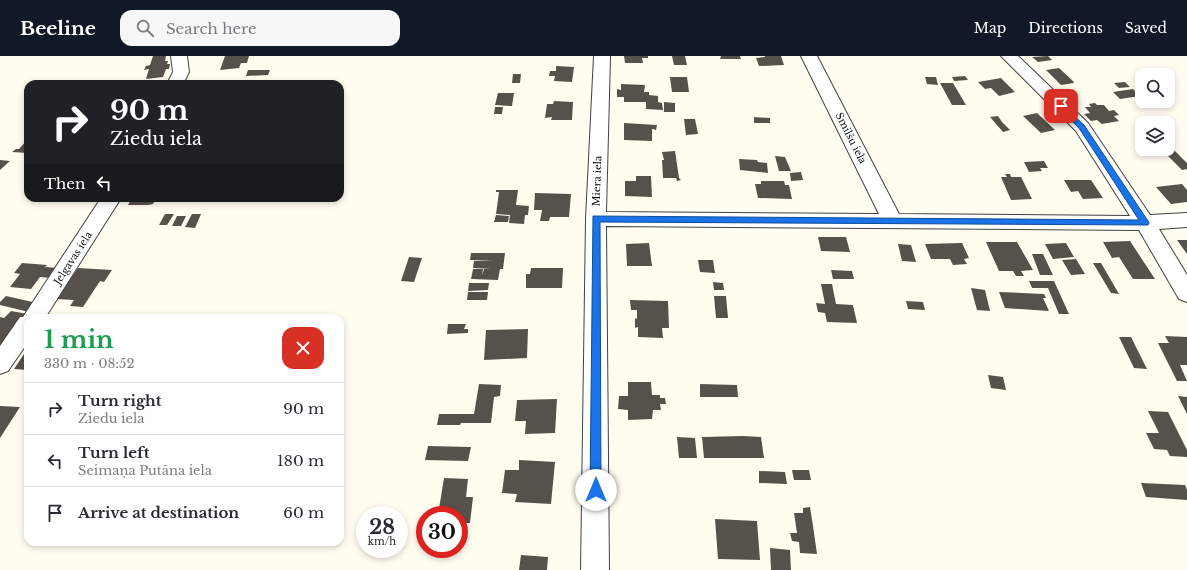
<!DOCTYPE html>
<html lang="en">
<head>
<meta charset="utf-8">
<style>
	:root { --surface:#fff; --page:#f7f7f7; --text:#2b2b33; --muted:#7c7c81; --line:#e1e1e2; --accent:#111827 }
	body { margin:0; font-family:"Libre Baskerville",serif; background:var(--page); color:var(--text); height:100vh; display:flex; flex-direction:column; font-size:15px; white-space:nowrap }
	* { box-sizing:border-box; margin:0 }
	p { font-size:13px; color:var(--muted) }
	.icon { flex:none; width:22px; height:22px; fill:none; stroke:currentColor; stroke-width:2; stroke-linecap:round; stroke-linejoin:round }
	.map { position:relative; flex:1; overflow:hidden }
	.details { position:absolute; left:24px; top:258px; width:320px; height:232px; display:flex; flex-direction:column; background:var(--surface); border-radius:12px; box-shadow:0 2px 6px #0003 }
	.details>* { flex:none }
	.hud { position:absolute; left:24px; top:24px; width:320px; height:122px; border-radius:12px; box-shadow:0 2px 6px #0003; background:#202124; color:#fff; overflow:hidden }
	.controls { position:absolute; left:1135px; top:12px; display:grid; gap:8px }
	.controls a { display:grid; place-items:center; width:40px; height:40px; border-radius:8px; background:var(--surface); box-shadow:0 2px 6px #0003; font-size:20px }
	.speed { position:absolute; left:356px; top:450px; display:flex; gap:8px; font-size:20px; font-weight:700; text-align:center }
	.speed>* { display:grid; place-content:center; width:52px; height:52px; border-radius:50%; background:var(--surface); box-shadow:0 2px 6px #0003; line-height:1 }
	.speed small { font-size:10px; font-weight:400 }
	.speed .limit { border:6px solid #d22; background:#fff; color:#111 }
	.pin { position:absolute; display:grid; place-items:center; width:34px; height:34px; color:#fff; margin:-17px; border-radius:8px; box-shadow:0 2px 6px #0006 }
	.me { position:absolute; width:44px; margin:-22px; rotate:0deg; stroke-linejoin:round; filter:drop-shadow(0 0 3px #0008) }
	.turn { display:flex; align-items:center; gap:14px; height:84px; padding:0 20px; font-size:18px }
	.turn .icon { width:52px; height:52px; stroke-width:2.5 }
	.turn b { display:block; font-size:28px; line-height:34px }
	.then { display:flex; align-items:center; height:38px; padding:0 20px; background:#0003; gap:8px; font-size:15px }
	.round { display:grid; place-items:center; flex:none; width:42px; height:42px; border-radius:12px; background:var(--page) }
	.head { display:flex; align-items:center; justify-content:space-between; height:68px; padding:0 20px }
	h1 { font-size:24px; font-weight:700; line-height:30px; color:#1e9e55 }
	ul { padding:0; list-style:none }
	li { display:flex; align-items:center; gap:12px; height:52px; padding:0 20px; border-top:1px solid var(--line) }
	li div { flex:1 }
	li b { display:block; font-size:15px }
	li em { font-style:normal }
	header { display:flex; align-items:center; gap:24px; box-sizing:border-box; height:56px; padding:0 20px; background:var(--accent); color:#fff }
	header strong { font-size:19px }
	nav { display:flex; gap:22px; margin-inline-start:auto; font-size:14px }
	.search { width:280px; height:36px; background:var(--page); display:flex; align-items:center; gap:10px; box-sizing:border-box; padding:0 14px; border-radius:12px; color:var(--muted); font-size:15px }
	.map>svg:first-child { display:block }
	.building { fill:#57514b }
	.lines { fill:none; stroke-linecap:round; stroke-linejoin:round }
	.street-casing { stroke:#424242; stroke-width:2 }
	.street { fill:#fff; fill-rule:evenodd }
	.route { fill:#1a73e8; stroke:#114b97 }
	.labels { text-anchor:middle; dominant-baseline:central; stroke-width:4; stroke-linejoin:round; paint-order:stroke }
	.street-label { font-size:10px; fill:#0f0f0f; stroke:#fff }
</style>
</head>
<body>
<header>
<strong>Beeline</strong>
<div class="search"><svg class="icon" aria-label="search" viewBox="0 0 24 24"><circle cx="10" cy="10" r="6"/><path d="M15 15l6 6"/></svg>Search here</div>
<nav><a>Map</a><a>Directions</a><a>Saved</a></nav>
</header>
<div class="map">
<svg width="1187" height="514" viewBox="0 0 1187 514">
	<rect width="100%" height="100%" fill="#fffdf0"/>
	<!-- building -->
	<path class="building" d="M153 0H166L165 5H168L167 8H170L169 13H166L163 21 146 23 149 13 144 14 146 10 150 9Z
		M225 0H249L247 7H241L239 12 220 14Z
		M624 0H648V2H642L643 7H625Z
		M672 0H685L687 9H674Z
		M721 0H740L741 3H720Z
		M765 0H781L784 9 759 10 756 2 765 1Z
		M1048 0 1052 4 1038 6 1032 1Z
		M556 10 574 11 572 26 554 25 555 20H549L550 15H556Z
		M1059 12 1073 25 1074 27 1061 29 1046 14Z
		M248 14H270L268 19 246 20Z
		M513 18H521L520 27H512Z
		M965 20 968 24 954 25 952 21Z
		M670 21H687L689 36H672Z
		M925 21H936L938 29 927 28Z
		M1001 22 1015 36 999 40 991 32 985 33 978 26Z
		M1125 26 1130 31 1119 32 1114 27Z
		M940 27H953L966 49H952Z
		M621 28 645 29 644 36H649V39L658 40V46L662 47 663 54 646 53V46H624V41H617V33L621 34Z
		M1133 33 1140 40 1120 43 1113 36Z
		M498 37H514L512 50 495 49Z
		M554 45 573 46 572 64H551L552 61 545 62 547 48H553Z
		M664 46 675 47V56H664Z
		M1095 47 1097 49H1104L1109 55 1114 54 1119 59 1114 60 1119 65 1102 68 1097 64 1091 65 1084 58 1090 57 1085 51H1091L1089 48Z
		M495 51H503L502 58H494Z
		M1037 57 1055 74 1041 77 1023 60Z
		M998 60 1002 66 1010 74 1003 76 990 61Z
		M754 61 770 62V67H754Z
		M684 63H695L698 78 686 79Z
		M624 67 657 69 656 74 652 73V85L624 84Z
		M27 84V97L12 96 16 93H19Z
		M1172 92 1187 107V113L1182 114 1162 94Z
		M675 95 679 122 681 124 677 125 676 122H663L662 104H664L662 96Z
		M775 100 785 101 791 115H779Z
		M739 103 757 104 758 106 767 107 768 117 740 114Z
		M0 104 10 105 0 114Z
		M1044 105 1048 112H1040L1042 115 1029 116 1024 106Z
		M801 116 803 124 791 125 790 117Z
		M1005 118H1010L1011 121H1021L1032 143 1011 144 1001 121H1007Z
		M636 120H651L652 141 625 140V125H636Z
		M1064 124H1091L1103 142 1083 143 1078 135 1071 136Z
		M761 125H784L785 129H789L792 143 758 142 755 128H761Z
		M1182 128 1187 134V146L1171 148 1156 131Z
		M496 134H518L516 149 529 150 528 159H525L524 168 509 167 510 159 496 158 499 136H496Z
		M535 137 571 138 569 161H550L549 165H540L542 154H534Z
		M132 142H152L151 144H155L153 148 148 149H128Z
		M165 158H174L167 169H159Z
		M192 158H201L195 172 185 171Z
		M496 159 509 160 508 166H494Z
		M177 160H186L181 170H172Z
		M818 181H846L850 196 821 195Z
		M1177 184H1187V198Z
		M1130 185 1155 223H1133L1119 201 1112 202 1103 186Z
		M986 186H1017L1033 214 1021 215 1024 220H1016L1013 215H999Z
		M649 187 652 210H627L626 188Z
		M962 187 969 202 964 203 967 208 953 209 950 203H931L925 188Z
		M1066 187 1074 201 1053 203 1045 188Z
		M898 188 911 189 916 206 902 205Z
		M471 197H505L503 213H500L498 224 471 223 473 213H483L482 219 484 213H491L473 212 474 205H494L470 204Z
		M1032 198H1043L1053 219H1040Z
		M409 201 422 202 414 226 401 225Z
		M1076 203 1085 218 1071 219 1062 204Z
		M698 204H713L715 217 700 216Z
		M22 207 47 209 45 211 59 212 51 222 40 221 31 233 10 231 20 218 14 217Z
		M1093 207H1101L1119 238 1111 237Z
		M78 212 112 214 104 226 100 225 83 251 70 250 74 244 56 243Z
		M531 212H563L562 232H526V218H530Z
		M831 214 852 215 854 223H833Z
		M1029 225H1054L1069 258H1059L1048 232H1032Z
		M713 226 723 227 724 234H714Z
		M469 227H489L488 234 468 235Z
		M821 228H832L836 248 853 249 857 267 827 266 825 257 818 256 816 247 825 248Z
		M971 232 985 234 990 255 977 254Z
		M468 236H488L487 244H467Z
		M999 236 1044 238 1046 242H1043L1049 255 1005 252Z
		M6 240 37 247 29 256 0 249V246Z
		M714 240H726L728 262H716Z
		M630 244 668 245 669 272H662L663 282 638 281V271L635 272V262L637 263V254H631Z
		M906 245 923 246 925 254 908 253Z
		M11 255 28 258 0 291V261L4 262Z
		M448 268H466L464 273H468V277L447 278Z
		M528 273 527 302 484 304 486 274Z
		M1165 280 1187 281V309H1180L1187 325H1177L1158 287H1169Z
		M1119 281H1131L1147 313 1134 312Z
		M24 298H28V314L14 313Z
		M988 319 1003 321 1006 334 991 332Z
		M628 326H651L652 339H660V342H665L666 348H660L661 354H653L652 363 628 364V354L618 353 619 340H628Z
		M479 328 501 329 500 340 494 341 491 367H461L460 369H437L439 358H474Z
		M700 328 737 329 738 341H700Z
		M1178 340 1187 341V358Z
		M557 343 555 377 525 378 526 365H515L517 344Z
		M0 350 20 351 0 382Z
		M1148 355 1168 356 1187 394V401L1170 400 1167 394 1154 393 1146 377H1159Z
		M743 380 761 381 764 402H704L702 381Z
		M677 381 695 382 697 402H679Z
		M428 390 471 391 468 405 425 404Z
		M519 404 555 406 551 448 515 446 517 438 502 437 505 414H519Z
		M792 414H809L811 424H794Z
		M759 415 785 416 787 428 759 427Z
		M444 422 468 423 466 441H473L470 467H459V459H438Z
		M1141 427 1185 429 1187 434V444L1146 441Z
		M810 451 813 470 817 498 800 497 799 486 792 485 790 477H797L794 457H803V452Z
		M715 463 757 465 760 504 718 503Z
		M770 492 790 494 791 514H771Z
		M521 499 548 501 547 514H519Z"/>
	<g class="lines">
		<defs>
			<path id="street" d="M171 0H187L189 16 183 28H167L173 16Z
				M594 0H610L606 156 879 158 801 0H817L899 158 1130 160 1076 75 1001 0H1018L1088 67 1150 159 1187 157V171L1159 173 1187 219V246L1179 243 1139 174 606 170 609 514H581L586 163Z
				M101 142H121L45 262H28V286L8 315 0 318V290L20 261H23Z"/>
		</defs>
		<!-- street casing -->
		<use href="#street" class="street-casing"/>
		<!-- street -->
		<use href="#street" class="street"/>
	</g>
	<!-- route -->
	<path class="route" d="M1061 48 1084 69 1148 165 1149 167 1148 169 600 166 601 434 599 438 596 439 592 438 590 434 593 160 1139 164 1079 72 1058 52 1057 50Z"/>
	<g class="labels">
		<!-- street labels -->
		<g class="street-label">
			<text transform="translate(851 82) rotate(63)">Smilšu iela</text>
			<text transform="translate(597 125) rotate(-88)">Miera iela</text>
			<text transform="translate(73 202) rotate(-57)">Jelgavas iela</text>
		</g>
	</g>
</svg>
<div class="controls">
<a><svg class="icon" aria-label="search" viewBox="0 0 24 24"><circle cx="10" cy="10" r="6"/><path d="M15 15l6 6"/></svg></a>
<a><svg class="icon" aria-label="layers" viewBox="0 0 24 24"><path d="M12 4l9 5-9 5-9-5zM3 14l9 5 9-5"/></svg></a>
</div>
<div class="speed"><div>28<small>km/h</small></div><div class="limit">30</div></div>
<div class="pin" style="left:1061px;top:50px;background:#d93025"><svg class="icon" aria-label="arrive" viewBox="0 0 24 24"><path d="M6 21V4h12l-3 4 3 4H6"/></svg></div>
<svg class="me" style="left:596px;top:434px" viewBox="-20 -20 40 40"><circle r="19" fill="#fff"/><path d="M0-13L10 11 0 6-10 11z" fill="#1a73e8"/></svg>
<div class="hud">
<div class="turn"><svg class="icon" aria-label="right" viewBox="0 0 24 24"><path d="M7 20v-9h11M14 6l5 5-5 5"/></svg><div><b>90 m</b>Ziedu iela</div></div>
<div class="then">Then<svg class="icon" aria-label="left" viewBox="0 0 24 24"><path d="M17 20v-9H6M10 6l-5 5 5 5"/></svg></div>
</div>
<section class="details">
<div class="head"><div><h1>1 min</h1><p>330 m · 08:52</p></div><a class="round" style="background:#d93025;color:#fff"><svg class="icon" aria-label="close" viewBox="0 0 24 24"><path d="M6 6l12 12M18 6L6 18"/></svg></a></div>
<ul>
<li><svg class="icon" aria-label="right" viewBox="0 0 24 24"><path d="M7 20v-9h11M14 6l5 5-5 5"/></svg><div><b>Turn right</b><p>Ziedu iela</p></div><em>90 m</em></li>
<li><svg class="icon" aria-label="left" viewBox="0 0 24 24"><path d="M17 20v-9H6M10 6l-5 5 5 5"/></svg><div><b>Turn left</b><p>Seimaņa Putāna iela</p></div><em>180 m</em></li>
<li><svg class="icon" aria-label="arrive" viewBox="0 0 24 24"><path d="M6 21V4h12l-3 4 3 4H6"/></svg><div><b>Arrive at destination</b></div><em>60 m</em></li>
</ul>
</section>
</div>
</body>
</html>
